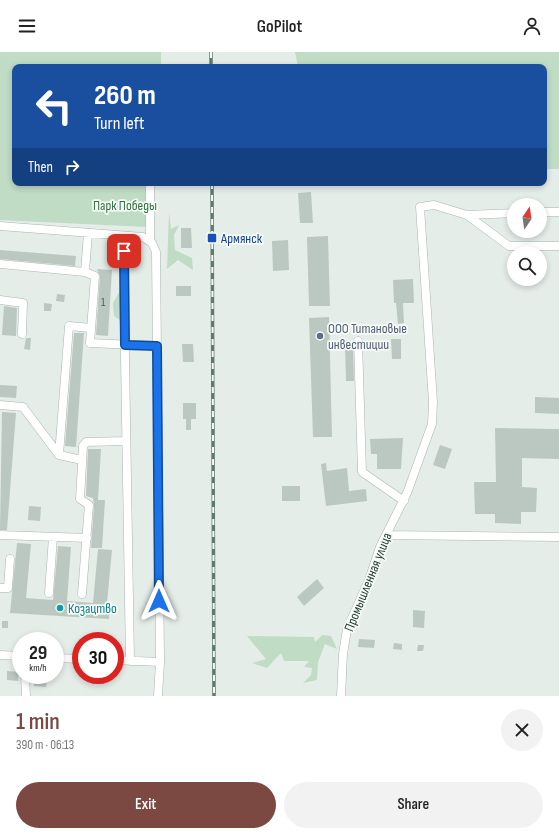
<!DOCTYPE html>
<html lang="en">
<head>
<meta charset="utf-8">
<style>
	:root { --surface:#fff; --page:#f2f2f2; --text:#222; --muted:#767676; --accent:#7b4942 }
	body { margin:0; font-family:"Sofia Sans Condensed",sans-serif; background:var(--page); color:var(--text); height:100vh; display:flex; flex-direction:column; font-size:15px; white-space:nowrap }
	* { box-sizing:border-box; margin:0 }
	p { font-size:13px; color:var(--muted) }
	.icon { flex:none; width:22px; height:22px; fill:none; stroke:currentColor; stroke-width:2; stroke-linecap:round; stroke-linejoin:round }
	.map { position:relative; height:644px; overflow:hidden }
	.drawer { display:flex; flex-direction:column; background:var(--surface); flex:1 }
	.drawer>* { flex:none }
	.hud { position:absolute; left:12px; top:12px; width:535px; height:122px; border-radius:8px; box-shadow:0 2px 6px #0003; background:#1a4fa0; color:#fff; overflow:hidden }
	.needle { width:26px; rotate:13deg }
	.controls { position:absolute; left:507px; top:146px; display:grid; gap:8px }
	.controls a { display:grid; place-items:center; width:40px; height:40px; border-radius:50%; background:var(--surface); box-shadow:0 2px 6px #0003; font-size:20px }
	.speed { position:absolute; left:12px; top:580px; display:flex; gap:8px; font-size:20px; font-weight:700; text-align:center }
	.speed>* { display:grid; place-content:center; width:52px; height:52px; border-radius:50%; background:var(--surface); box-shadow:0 2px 6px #0003; line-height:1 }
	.speed small { font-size:10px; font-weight:400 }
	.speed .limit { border:6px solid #d22; background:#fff; color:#111 }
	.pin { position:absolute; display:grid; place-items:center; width:34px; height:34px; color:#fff; margin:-17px; border-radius:8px; box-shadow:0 2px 6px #0006 }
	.me { position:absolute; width:44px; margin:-22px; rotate:0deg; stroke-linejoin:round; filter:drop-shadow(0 0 3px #0008) }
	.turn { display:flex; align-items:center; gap:14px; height:84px; padding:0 16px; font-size:18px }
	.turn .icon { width:52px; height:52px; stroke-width:2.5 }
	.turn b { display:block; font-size:28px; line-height:34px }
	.then { display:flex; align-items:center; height:38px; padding:0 16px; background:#0003; gap:8px; font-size:15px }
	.round { display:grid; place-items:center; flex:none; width:42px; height:42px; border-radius:21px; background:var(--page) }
	.overview { display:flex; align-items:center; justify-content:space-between; height:68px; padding:0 16px }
	h1 { font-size:24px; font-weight:600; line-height:30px; color:var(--accent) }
	.action { display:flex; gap:8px; margin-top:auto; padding:8px 16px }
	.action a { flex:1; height:46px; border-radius:24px; background:var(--accent); color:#fff; font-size:16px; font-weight:600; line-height:46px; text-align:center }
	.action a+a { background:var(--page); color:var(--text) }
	header { display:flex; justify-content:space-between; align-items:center; height:52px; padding:0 16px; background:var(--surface); font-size:18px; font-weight:600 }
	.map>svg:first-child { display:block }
	.green { fill:#c0dcc4 }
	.building { fill:#bbc8c1 }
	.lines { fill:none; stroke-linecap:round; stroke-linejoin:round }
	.minor-casing { stroke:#a8b5af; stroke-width:9 }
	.minor { stroke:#fff; stroke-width:8 }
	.rail-casing { stroke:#60796f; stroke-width:3.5 }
	.rail { stroke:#f6faf7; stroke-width:2; stroke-dasharray:6; stroke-linecap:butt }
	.route-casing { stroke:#114b97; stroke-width:10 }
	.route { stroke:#1a73e8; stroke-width:7 }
	.transit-dot { fill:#1a4fb4; stroke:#f6faf7; stroke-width:1.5 }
	.service-dot { fill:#5c6f8a; stroke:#f6faf7; stroke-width:1.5 }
	.culture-dot { fill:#0f9aa8; stroke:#f6faf7; stroke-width:1.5 }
	.labels { text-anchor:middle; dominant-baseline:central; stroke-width:3.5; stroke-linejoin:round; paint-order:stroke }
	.number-label { font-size:12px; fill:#4b6057 }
	.park-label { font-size:14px; fill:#337143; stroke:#f6faf7 }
	.transit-label { font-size:14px; fill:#164399; stroke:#f6faf7; text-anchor:start }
	.service-label { font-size:14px; fill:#4e5e75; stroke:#f6faf7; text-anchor:start }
	.street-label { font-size:14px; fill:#263e34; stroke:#f6faf7 }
	.culture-label { font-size:14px; fill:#0d838f; stroke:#f6faf7; text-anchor:start }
</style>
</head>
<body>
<header><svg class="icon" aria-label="menu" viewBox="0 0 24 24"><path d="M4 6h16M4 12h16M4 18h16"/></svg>GoPilot<svg class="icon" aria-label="person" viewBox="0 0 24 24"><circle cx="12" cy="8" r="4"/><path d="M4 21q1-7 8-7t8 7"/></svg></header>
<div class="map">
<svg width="559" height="644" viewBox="0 0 559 644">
	<rect width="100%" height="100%" fill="#e5ede9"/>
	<!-- green -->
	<path class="green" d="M0 0H161V15H15V131H146L147 175 0 168Z
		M295 0H559V117H544V15H298Z
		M169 160 171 177 179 173 174 183 175 198 192 206 193 218 178 208 167 217Z
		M121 237V269L114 264 113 251Z
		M322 583 331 584 337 597 325 592 318 610 317 628 303 631 311 623 312 616 304 615 309 609H284L281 601 267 616 252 611 266 607 247 584 314 585 315 590Z"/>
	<!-- building -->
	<path class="building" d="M311 140 313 171H300L298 141Z
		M181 176H191L192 196H181Z
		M328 184 330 254H309L307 185Z
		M288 188 289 218 273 219 272 189Z
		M0 198 76 204 75 214 0 207Z
		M97 217 112 218 108 284 96 283 100 224Z
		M413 227 414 251H403L404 271 398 272 396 251H394L393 228Z
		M176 234H191V244H176Z
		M57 242 65 243 64 250 56 249Z
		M44 251 52 252 51 259H44Z
		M4 254 17 256 16 284 2 283Z
		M329 265 332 385H313L309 266Z
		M74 281H84L76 395 65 394Z
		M26 286H31L30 298 24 297Z
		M391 287H401V307H392Z
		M182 292H193L194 310H183Z
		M353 293 354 329H346L345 294Z
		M0 333 17 334 16 346 0 345Z
		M535 345 559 346V362L535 361Z
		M183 351H196V367H191V378H186V367H183Z
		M2 360 16 361 7 478H0Z
		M495 376 559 377V407L522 406V435L537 436 536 460H521V472L495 471V462H475L474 430H496Z
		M403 386 401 417H377V402H371L370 387Z
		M440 393 452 397 445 417 433 413Z
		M88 397H101L98 448H105L102 496H91L94 453 93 446 86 444Z
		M326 411 327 419 347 416 349 439 366 437 367 449 326 454 321 412Z
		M282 434H300V449H282Z
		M29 454 41 455 40 469 28 468Z
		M17 491 31 492 26 546 53 548 58 494 71 495 67 549 93 551 98 497 112 498 107 551 110 552 109 567 10 561Z
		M317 527 324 536 304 554 297 545Z
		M413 558 425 559 424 576 413 575Z
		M2 569H8V576H2Z
		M359 587 375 588 374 596 358 595Z
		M394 591 402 592V598L393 597Z
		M418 593H424L423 599H417Z
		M7 619 19 620 18 629 7 628Z
		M35 623 47 624 46 635 34 634Z"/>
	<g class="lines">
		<defs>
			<path id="minor" d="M540 160H559
				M467 163 509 194H559
				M0 174 143 185 152 191 156 200 160 610 158 644
				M88 181 85 220 95 224 90 291 157 294
				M123 184 130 609
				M150 189V131
				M0 212 85 220
				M0 248 23 251 22 282
				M358 289 362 420 404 449
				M0 353 23 355 59 403
				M82 408 59 403 69 274 91 276
				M0 483 87 486
				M387 483 559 485
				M0 536H8L10 507
				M49 541 53 485
				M82 542 89 453 80 447 83 394 86 390 125 389
				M0 603 21 604
				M55 606 81 607
				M115 608 160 610
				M25 623 26 644
				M341 644 343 602 347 577 369 528 380 495 407 441 432 372 433 350 420 155 434 153 467 163 514 161"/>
		</defs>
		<!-- minor casing -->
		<use href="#minor" class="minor-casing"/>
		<!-- minor -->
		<use href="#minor" class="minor"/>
		<defs>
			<path id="rail" d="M211 0V15
				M212 131 214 644"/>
		</defs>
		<!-- rail casing -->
		<use href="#rail" class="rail-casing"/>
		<!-- rail -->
		<use href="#rail" class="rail"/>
	</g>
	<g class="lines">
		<defs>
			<path id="route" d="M124 199 125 293 157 294 159 549"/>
		</defs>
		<!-- route casing -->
		<use href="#route" class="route-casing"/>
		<!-- route -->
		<use href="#route" class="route"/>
	</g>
	<!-- markers -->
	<rect class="transit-dot" x="207" y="181" width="10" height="10" rx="2"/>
	<circle class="service-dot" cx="320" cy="284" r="4"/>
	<circle class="culture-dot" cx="60" cy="556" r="4"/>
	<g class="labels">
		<!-- number labels -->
		<g class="number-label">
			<text x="103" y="250">1</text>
		</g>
		<!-- park labels -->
		<g class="park-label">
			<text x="125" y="153">Парк Победы</text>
		</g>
		<!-- transit labels -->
		<g class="transit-label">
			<text x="221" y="186">Армянск</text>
		</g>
		<!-- service labels -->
		<g class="service-label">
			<text x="328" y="276">ООО Титановые<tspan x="328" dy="16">инвестиции</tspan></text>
		</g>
		<!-- street labels -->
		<g class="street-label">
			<text transform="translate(368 530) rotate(-68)">Промышленная улица</text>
		</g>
		<!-- culture labels -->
		<g class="culture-label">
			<text x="68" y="556">Козацтво</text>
		</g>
	</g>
</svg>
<div class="controls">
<a><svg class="needle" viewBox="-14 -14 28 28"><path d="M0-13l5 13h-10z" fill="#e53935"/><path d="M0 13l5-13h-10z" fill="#767676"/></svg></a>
<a><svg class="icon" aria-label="search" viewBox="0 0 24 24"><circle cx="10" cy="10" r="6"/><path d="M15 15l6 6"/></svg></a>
</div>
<div class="speed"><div>29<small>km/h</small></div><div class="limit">30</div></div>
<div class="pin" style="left:124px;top:199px;background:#d93025"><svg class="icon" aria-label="arrive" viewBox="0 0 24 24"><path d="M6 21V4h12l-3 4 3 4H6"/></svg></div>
<svg class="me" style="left:159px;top:549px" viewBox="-20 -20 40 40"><path d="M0-17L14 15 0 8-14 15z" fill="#1a73e8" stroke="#fff" stroke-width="4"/></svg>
<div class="hud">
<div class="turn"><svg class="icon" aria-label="left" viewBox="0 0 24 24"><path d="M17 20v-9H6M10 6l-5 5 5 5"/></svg><div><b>260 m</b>Turn left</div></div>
<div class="then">Then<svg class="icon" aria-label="right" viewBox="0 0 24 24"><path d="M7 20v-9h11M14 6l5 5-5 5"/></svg></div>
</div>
</div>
<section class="drawer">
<div class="overview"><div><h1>1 min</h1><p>390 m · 06:13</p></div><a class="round"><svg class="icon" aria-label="close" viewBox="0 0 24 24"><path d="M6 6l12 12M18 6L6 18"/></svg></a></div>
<div class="action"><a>Exit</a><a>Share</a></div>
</section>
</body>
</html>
